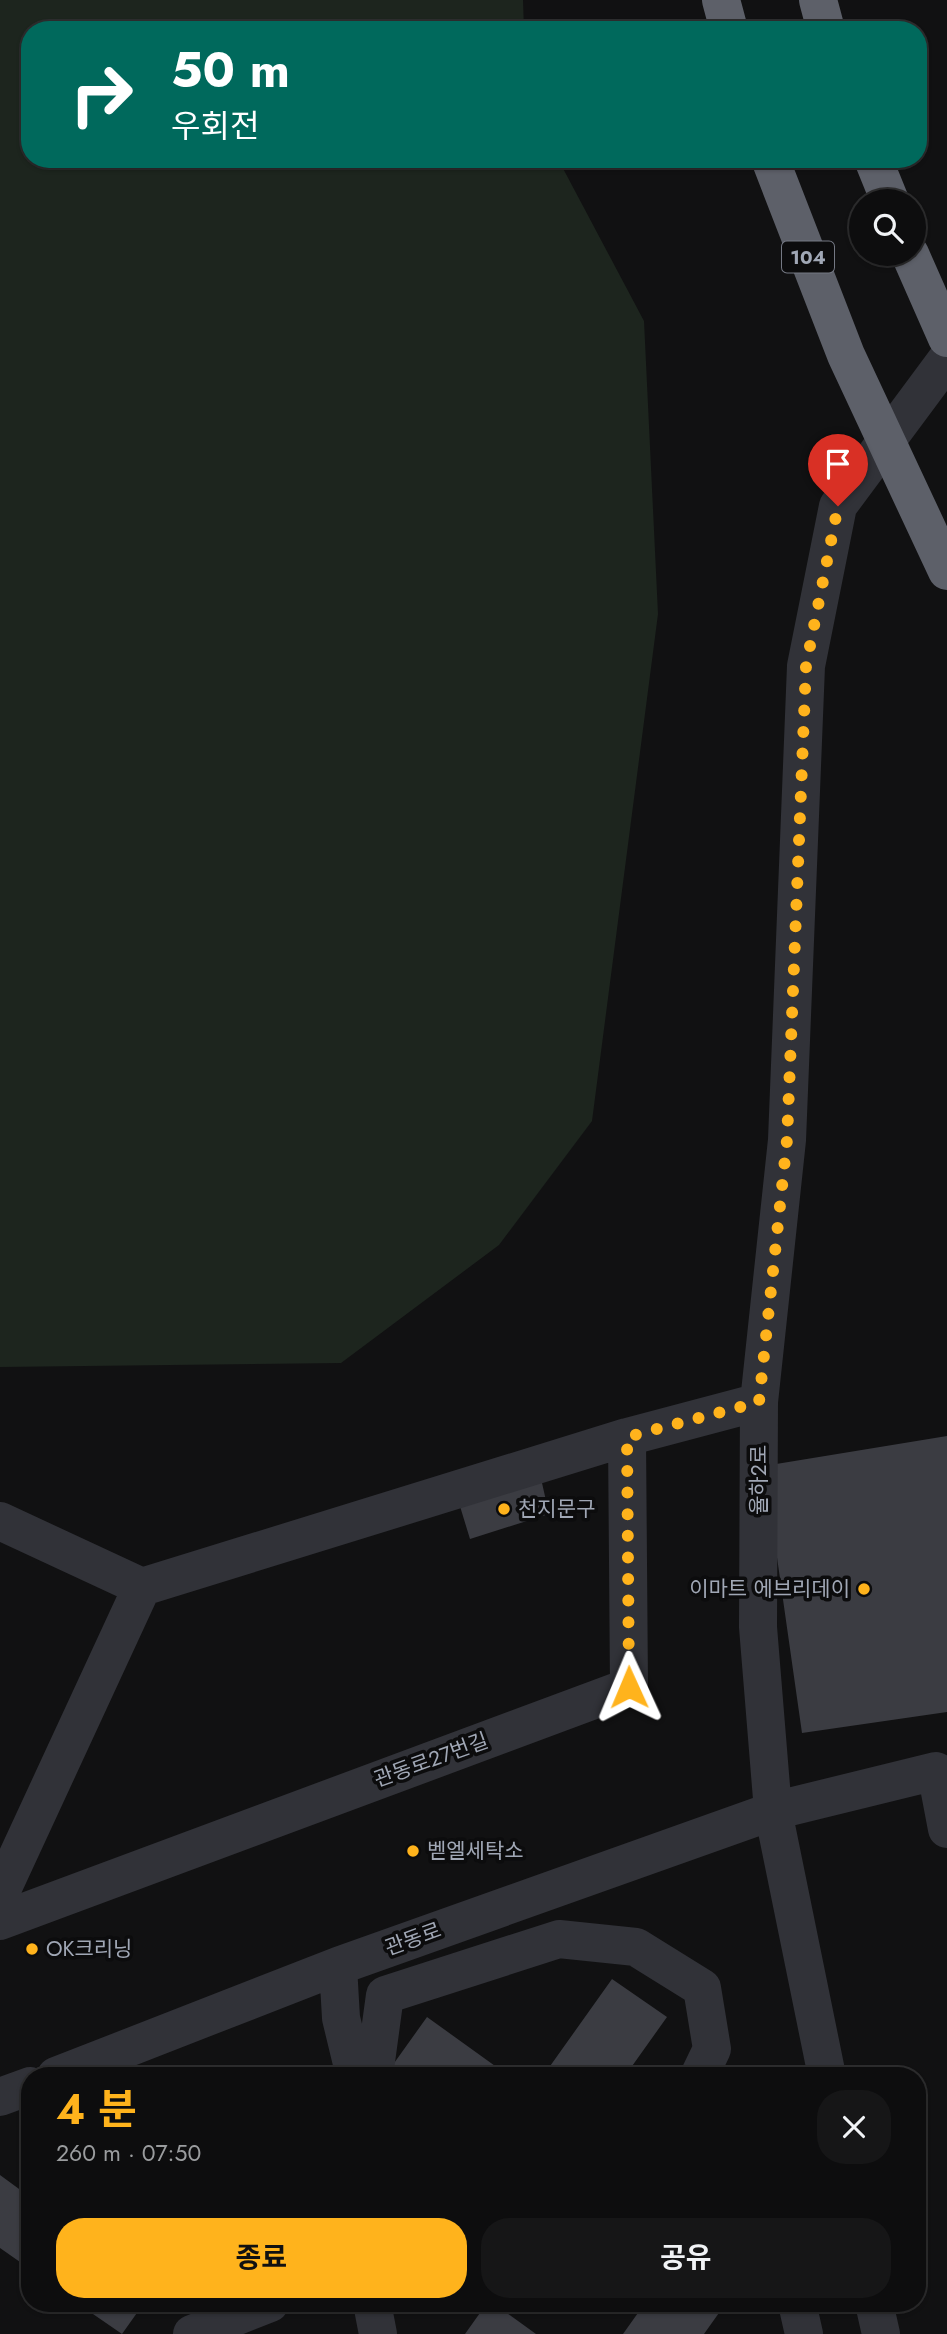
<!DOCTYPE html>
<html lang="ko">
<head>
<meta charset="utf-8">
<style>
	:root { --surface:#0d0d0e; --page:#161617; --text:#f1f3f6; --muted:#9a9c9e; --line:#2d2d2e; --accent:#ffb31c }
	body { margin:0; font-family:Jost,"Noto Sans KR",sans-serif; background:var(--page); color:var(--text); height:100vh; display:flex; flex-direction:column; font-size:26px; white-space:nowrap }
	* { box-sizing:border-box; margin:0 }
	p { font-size:23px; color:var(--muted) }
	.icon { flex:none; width:38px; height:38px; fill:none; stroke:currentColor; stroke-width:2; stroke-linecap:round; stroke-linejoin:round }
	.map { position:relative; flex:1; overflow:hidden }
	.side { position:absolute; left:21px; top:2067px; width:905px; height:245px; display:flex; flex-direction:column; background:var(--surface); border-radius:28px; box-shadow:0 2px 5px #0004,0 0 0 2px var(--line) }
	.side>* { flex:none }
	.hud { position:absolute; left:21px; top:21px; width:906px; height:147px; border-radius:28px; box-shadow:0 2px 5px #0004,0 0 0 2px var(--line); background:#00695c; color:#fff; overflow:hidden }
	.fabs { position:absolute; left:849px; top:189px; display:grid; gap:14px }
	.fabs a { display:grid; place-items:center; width:77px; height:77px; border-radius:50%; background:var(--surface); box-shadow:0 2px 5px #0004,0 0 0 2px var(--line); font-size:35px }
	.pin { position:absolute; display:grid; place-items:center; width:60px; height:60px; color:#fff; margin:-72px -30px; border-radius:50% 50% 50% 0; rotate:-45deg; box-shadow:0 0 7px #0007 }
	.pin .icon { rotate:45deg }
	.me { position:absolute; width:77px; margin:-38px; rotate:359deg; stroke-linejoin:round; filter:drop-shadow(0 0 5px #0008) }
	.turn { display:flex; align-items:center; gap:24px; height:147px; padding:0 35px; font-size:32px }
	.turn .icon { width:91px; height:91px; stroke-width:2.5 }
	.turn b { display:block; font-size:49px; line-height:60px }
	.round { display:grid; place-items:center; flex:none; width:74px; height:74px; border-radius:28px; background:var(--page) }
	.summary { display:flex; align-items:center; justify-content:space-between; height:119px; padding:0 35px }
	h1 { font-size:42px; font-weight:700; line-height:52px; color:var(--accent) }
	.button { display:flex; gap:14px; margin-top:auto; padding:14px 35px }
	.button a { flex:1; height:80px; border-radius:28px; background:var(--accent); color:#111; font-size:28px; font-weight:700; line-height:80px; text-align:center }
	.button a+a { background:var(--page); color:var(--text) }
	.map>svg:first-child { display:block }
	.green { fill:#1d251e }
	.building { fill:#3b3c42 }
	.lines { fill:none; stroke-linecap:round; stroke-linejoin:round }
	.minor { stroke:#313238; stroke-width:38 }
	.highway { stroke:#5d6069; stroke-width:38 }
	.route { stroke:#ffb31c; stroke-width:12; stroke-dasharray:0 21.6 }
	.poi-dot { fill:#ffb31c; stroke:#0c0c0d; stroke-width:2.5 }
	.labels { text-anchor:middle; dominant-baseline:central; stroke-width:7; stroke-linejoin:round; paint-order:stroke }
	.shield { fill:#0c0c0d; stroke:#747883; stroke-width:2 }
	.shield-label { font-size:19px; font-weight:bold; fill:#a0a7b5 }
	.street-label { font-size:21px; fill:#a0a7b5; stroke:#0c0c0d }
	.poi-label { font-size:21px; fill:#a0a7b5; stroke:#0c0c0d; text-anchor:start }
</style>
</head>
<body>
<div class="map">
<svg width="947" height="2334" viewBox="0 0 947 2334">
	<rect width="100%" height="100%" fill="#111112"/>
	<!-- green -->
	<path class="green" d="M0 0H523L524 30H30V159H558L644 321 658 614 592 1121 499 1245 341 1363 0 1367Z"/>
	<!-- building -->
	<path class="building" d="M947 1436V1712L802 1733 764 1466Z
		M540 1474 549 1514 470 1539 459 1503Z
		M612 1979 667 2017 625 2076H543Z
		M427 2017 509 2076H406L392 2066Z
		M0 2175 30 2197V2269L0 2248Z
		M77 2303H144L122 2334Z
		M487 2303H493L536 2334H465Z
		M645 2303H726L704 2334H623Z"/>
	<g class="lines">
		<!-- minor -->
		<path class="minor" d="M0 1521 142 1587
			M0 1894 142 1587 627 1437 759 1402
			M0 1921 629 1687 627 1437
			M338 1966 341 2018 355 2076
			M56 2076 338 1966 773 1811 936 1771 947 1829
			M374 2076 385 1995 559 1939 636 1947 702 1988 712 2049 699 2076
			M827 2076 773 1811 758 1627 759 1402 787 1140 806 666 838 506 947 359
			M0 2097 30 2086
			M372 2303 378 2334
			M797 2303 804 2334
			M874 2303 881 2334
			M192 2334 270 2303"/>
		<!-- highway -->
		<path class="highway" d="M721 0 729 30
			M818 0 826 30
			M770 159 846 355 947 571
			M873 159 890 201
			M910 254 947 338"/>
	</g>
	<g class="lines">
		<!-- route -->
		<path class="route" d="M629 1687 627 1437 759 1402 787 1140 806 666 838 506"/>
	</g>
	<!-- markers -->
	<g class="poi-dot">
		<circle cx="504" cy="1509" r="7"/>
		<circle cx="864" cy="1589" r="7"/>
		<circle cx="413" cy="1851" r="7"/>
		<circle cx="32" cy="1949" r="7"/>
	</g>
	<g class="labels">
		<!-- shield labels -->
		<rect class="shield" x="782" y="241.5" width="52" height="31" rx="5"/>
		<g class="shield-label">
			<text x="808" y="257">104</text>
		</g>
		<!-- street labels -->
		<g class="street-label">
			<text transform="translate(759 1480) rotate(-90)">율하2로</text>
			<text transform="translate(431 1760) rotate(-20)">관동로27번길</text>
			<text transform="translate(413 1939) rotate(-20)">관동로</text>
		</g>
		<!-- poi labels -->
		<g class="poi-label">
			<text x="518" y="1509">천지문구</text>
			<text x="850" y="1589" text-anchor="end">이마트 에브리데이</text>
			<text x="427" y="1851">벧엘세탁소</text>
			<text x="46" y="1949">OK크리닝</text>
		</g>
	</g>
</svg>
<div class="fabs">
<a><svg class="icon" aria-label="search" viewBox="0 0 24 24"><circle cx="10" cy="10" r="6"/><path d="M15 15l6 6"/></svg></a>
</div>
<div class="pin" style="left:838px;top:506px;background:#d93025"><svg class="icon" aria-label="arrive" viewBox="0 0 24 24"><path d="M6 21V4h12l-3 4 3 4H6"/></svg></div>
<svg class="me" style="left:629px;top:1687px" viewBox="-20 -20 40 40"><path d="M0-17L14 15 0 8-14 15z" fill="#ffb31c" stroke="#fff" stroke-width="4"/></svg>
<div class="hud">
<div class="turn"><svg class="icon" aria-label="right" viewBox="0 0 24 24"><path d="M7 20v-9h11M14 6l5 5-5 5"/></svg><div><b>50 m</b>우회전</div></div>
</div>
<section class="side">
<div class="summary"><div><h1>4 분</h1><p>260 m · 07:50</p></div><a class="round"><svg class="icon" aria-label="close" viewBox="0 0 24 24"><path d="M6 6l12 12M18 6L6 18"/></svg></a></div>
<div class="button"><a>종료</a><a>공유</a></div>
</section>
</div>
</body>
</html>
